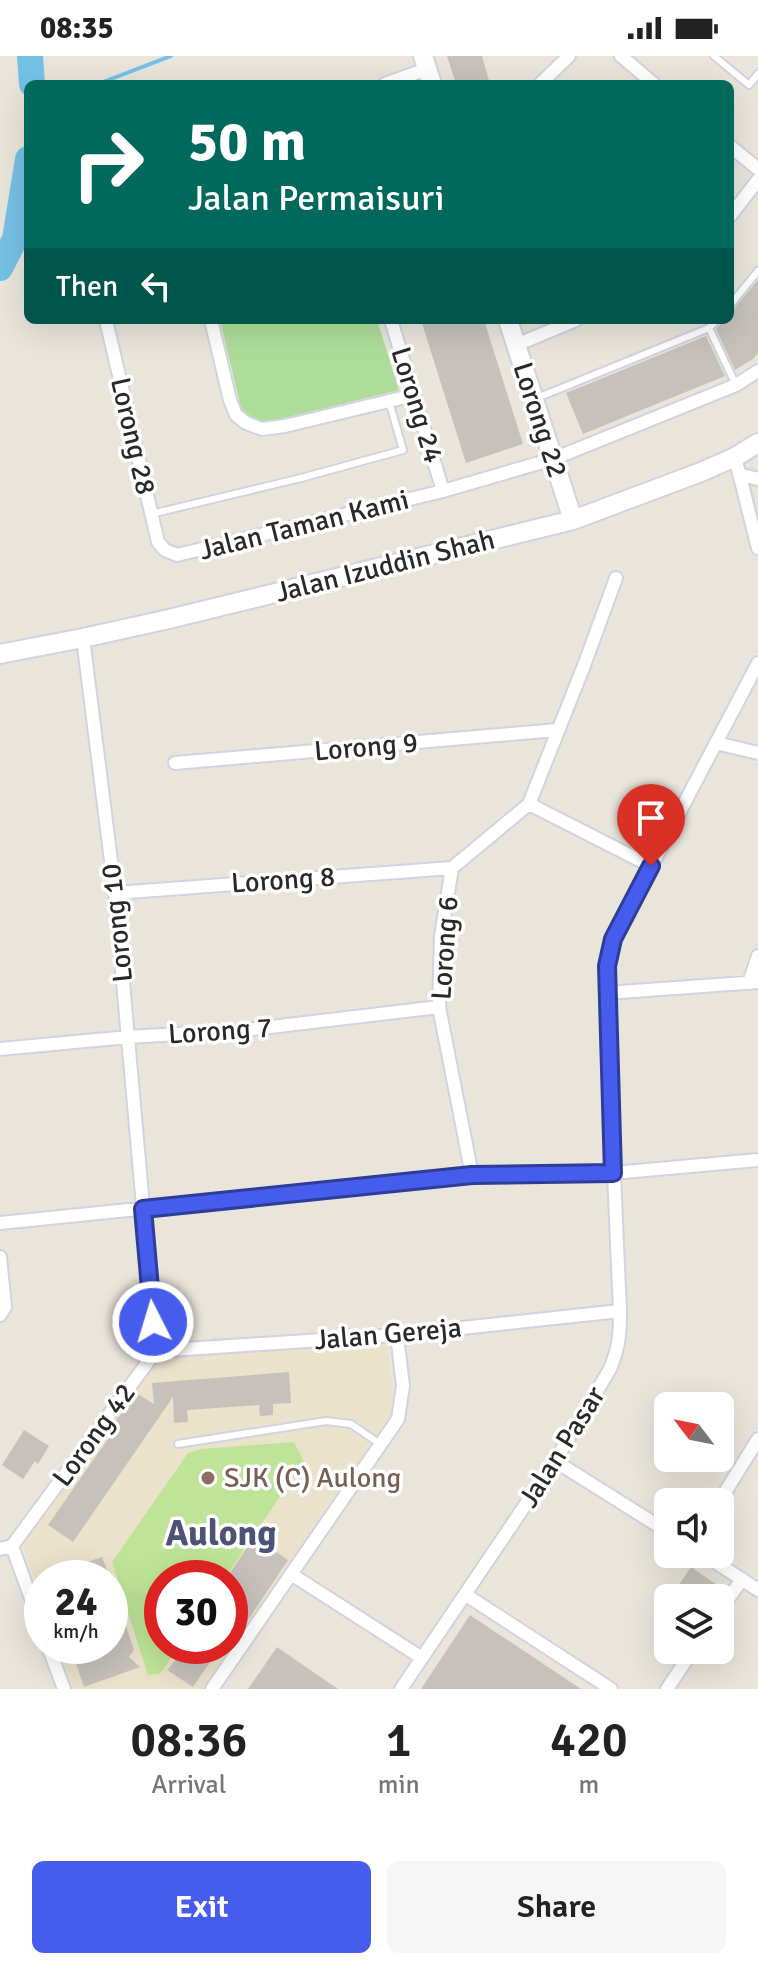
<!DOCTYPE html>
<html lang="en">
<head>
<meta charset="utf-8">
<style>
	:root { --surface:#fff; --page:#f6f6f6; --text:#222; --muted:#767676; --accent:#465ced }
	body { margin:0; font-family:Signika,sans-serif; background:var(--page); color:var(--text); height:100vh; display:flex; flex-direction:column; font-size:30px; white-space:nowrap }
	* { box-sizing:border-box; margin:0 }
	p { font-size:26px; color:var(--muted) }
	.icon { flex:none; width:44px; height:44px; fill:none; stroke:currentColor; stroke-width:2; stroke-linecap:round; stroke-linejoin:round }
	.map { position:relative; height:1633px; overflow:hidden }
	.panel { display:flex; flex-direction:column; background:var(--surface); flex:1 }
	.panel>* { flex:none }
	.hud { position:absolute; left:24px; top:24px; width:710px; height:244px; border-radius:12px; box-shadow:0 8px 32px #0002; background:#00695c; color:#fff; overflow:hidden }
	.needle { width:52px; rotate:302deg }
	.buttons { position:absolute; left:654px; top:1336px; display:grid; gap:16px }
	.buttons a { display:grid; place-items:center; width:80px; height:80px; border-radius:12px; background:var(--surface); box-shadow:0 8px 32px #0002; font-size:40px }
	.speed { position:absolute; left:24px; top:1504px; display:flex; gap:16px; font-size:40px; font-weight:700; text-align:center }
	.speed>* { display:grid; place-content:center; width:104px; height:104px; border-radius:50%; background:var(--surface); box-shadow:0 8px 32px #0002; line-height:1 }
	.speed small { font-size:20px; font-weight:400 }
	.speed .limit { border:12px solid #d22; background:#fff; color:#111 }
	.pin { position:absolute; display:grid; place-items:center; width:68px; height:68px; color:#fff; margin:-82px -34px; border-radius:50% 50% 50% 0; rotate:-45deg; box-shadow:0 0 8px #0007 }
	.pin .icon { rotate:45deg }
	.me { position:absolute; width:88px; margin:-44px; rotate:355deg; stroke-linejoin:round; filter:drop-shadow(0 0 6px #0008) }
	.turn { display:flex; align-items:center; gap:28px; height:168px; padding:0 32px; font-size:36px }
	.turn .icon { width:104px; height:104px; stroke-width:2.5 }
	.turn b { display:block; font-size:56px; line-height:68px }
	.then { display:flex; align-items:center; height:76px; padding:0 32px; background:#0003; gap:16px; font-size:30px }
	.eta { display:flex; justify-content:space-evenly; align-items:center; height:136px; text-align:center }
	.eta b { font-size:48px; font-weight:600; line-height:56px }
	.primary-button { display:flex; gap:16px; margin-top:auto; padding:16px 32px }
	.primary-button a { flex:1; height:92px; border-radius:12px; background:var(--accent); color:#fff; font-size:32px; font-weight:600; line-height:92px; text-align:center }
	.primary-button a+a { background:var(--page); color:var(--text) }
	.status { display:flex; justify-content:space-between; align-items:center; height:56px; padding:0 40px; background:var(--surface); direction:ltr }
	.status svg { height:22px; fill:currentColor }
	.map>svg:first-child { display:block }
	.education { fill:#ebe2cc; fill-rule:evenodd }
	.green { fill:#aedd9b }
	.pitch { fill:#bfe498 }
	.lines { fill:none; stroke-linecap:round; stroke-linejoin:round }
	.stream { stroke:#75c1e6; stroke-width:4 }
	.river { stroke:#75c1e6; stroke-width:26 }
	.building { fill:#c6c1bb }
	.lane-casing { stroke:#d1d3e1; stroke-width:10 }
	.street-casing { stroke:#d1d3e1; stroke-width:16 }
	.secondary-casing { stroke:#d1d3e1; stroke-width:22 }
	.lane { stroke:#fff; stroke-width:6 }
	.street { stroke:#fff; stroke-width:12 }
	.secondary { stroke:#fff; stroke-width:18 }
	.route-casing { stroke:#2e3c9a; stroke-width:20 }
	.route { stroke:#465ced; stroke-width:14 }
	.education-dot { fill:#8d6e63; stroke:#fff; stroke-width:3 }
	.labels { text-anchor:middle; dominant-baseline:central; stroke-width:7; stroke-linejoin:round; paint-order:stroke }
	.street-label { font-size:28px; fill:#292929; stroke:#fff }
	.education-label { font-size:28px; fill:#785e54; stroke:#fff; text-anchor:start }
	.district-label { font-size:36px; font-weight:bold; fill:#4d5276; stroke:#fff }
</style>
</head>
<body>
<div class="status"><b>08:35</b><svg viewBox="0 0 49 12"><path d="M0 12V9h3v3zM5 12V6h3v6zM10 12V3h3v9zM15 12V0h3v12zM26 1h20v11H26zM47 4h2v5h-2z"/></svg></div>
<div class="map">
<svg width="758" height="1633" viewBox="0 0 758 1633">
	<rect width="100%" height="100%" fill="#eae5db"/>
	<!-- education -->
	<path class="education" d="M388 1284 394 1355 202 1633H74L58 1590H110V1522H42V1544L22 1489 153 1300ZM162 1522H230V1590H162Z"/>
	<!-- green -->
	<path class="green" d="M220 264H377L399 334 264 367 251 361 241 352Z"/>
	<!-- pitch -->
	<path class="pitch" d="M294 1386 304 1405 225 1522H162V1590H179L160 1618 148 1619 112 1506 188 1397 201 1393Z"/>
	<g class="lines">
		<!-- stream -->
		<path class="stream" d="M98 28 171 0"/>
		<!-- river -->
		<path class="river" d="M30 0 32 28
			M0 212 15 183 28 103"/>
	</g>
	<!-- building -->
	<path class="building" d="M447 0H482L490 28H456Z
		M758 224V297L753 303 735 314 716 273 724 264H730V257Z
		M421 264H484L523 388 466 407Z
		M706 280 725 320 583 378 566 337Z
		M289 1316 291 1347 273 1348V1359L260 1360 259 1349 187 1354 188 1366 174 1367 173 1341 73 1486 48 1469 117 1370 113 1368 124 1354 126 1355 138 1338 154 1348 152 1327Z
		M24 1374 49 1390 38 1408 35 1405 23 1423 2 1409Z
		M254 1481 288 1504 240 1576 230 1569V1517Z
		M102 1501 110 1522H46V1520Z
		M691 1511 720 1531 713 1542H670Z
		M110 1529H112L134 1594 129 1601 140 1611 84 1631 70 1590H110Z
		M470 1559 581 1633H421Z
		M188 1590H221L193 1631 167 1614Z
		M277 1591 338 1633H248Z"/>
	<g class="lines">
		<defs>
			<path id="lane" d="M714 0 749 29 758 18
				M730 249 758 215
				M709 272 736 329
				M537 342 709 272 717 264
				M151 458 301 422 403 394 389 345
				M178 1388 326 1365 351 1368 380 1388"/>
			<path id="street" d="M621 0 654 28
				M385 28 427 13
				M540 28 569 0
				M730 90 758 113
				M730 160 758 124
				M106 264 158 486 165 494 177 499 443 435 553 403 736 329 758 315
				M211 264 230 344 236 359 246 367 262 373 285 370 414 339
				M391 264 443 435
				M516 289 576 264
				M735 401 758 492
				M739 418 758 423
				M716 687 758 697
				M175 707 557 674
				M529 748 651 810
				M115 837 452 812
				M749 927 758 900
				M606 937 758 926
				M0 993 128 981 245 974 439 951
				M472 1119 439 951 441 880 452 812 529 748 585 607 616 522
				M0 1167 472 1119 613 1117 758 1104
				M0 1201 5 1251 0 1259
				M156 1295 397 1279 620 1255
				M555 1405 668 1476
				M719 1446 758 1383
				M12 1490 42 1573
				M0 1493 12 1490 156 1295 115 837 83 582
				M703 1498 758 1534
				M291 1518 422 1602
				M466 1539 611 1633
				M720 1555 742 1523
				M48 1590 64 1633
				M212 1633 398 1363 403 1330 397 1279
				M401 1633 555 1405 610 1313C619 1291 620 1279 620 1255L606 937C607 918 607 901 613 883L758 607
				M667 1633 693 1594"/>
			<path id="secondary" d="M423 0 432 28
				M508 264 573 464
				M0 598 83 582 169 563 573 464 701 416 735 401 758 387"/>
		</defs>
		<!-- lane casing -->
		<use href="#lane" class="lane-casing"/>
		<!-- street casing -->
		<use href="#street" class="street-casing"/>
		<!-- secondary casing -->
		<use href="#secondary" class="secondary-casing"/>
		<!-- lane -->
		<use href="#lane" class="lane"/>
		<!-- street -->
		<use href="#street" class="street"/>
		<!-- secondary -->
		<use href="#secondary" class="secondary"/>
	</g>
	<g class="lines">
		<defs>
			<path id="route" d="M153 1266 143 1153 472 1119 613 1117 607 910 613 883 651 810"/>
		</defs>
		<!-- route casing -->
		<use href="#route" class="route-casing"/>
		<!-- route -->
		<use href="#route" class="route"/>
	</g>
	<!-- markers -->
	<circle class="education-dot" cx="208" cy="1422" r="8"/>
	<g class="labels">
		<!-- street labels -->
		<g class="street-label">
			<text transform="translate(417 349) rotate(73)">Lorong 24</text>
			<text transform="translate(540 364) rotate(72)">Lorong 22</text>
			<text transform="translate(133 380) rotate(77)">Lorong 28</text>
			<text transform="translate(304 469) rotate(-14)">Jalan Taman Kami</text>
			<text transform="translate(385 510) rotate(-14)">Jalan Izuddin Shah</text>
			<text transform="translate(366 691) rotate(-5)">Lorong 9</text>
			<text transform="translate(283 824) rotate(-4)">Lorong 8</text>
			<text transform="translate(117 867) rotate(-96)">Lorong 10</text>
			<text transform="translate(445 892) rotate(-86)">Lorong 6</text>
			<text transform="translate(220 975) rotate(-4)">Lorong 7</text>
			<text transform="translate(388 1278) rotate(-5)">Jalan Gereja</text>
			<text transform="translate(94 1379) rotate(-54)">Lorong 42</text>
			<text transform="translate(562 1391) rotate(-58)">Jalan Pasar</text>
		</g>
		<!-- education labels -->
		<g class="education-label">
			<text x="224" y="1422">SJK (C) Aulong</text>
		</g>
		<!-- district labels -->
		<g class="district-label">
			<text x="221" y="1477">Aulong</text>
		</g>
	</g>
</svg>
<div class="buttons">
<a><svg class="needle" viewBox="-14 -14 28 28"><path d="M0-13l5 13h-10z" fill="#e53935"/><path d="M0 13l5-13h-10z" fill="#767676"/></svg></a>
<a><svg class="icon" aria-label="sound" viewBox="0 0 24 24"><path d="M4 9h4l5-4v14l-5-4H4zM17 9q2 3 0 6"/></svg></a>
<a><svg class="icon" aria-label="layers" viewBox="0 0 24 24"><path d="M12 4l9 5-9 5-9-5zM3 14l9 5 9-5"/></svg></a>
</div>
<div class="speed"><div>24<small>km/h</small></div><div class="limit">30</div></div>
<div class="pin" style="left:651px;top:810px;background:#d93025"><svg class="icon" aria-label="arrive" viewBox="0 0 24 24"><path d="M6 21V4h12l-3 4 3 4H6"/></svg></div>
<svg class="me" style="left:153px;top:1266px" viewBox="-20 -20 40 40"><circle r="17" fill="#465ced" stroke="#fff" stroke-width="3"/><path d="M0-11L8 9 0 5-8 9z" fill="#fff"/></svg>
<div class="hud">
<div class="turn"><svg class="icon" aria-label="right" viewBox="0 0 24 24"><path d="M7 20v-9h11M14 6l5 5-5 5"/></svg><div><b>50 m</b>Jalan Permaisuri</div></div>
<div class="then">Then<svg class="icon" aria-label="left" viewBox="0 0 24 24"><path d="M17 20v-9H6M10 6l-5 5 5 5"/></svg></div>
</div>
</div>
<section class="panel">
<div class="eta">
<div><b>08:36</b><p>Arrival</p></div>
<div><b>1</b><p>min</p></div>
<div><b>420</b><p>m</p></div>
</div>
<div class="primary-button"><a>Exit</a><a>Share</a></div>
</section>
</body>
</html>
